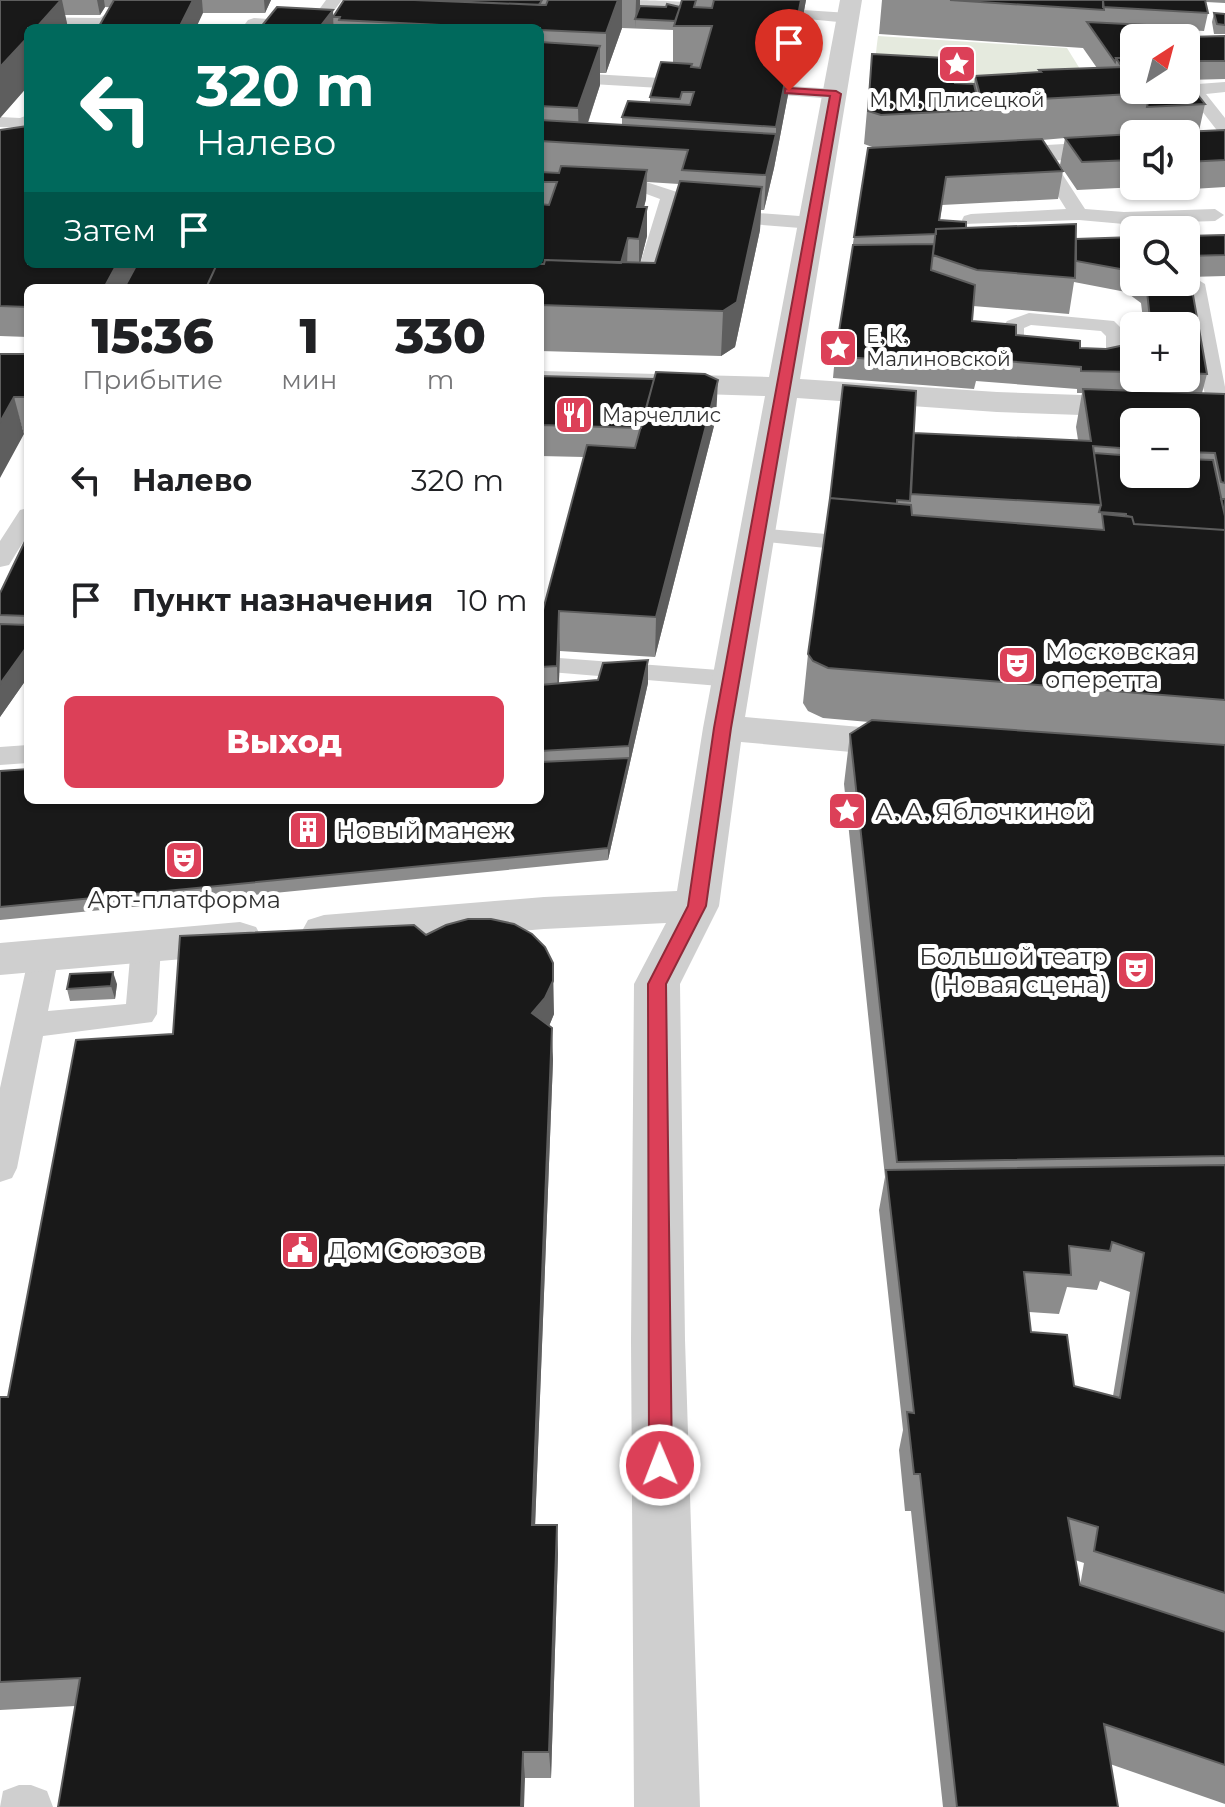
<!DOCTYPE html>
<html lang="ru">
<head>
<meta charset="utf-8">
<style>
	:root { --surface:#fff; --page:#f2f2f2; --text:#202124; --muted:#757577; --accent:#dc4058 }
	body { margin:0; font-family:Montserrat,sans-serif; background:var(--page); color:var(--text); height:100vh; display:flex; flex-direction:column; font-size:30px; white-space:nowrap }
	* { box-sizing:border-box; margin:0 }
	p { font-size:26px; color:var(--muted) }
	.icon { flex:none; width:44px; height:44px; fill:none; stroke:currentColor; stroke-width:2; stroke-linecap:round; stroke-linejoin:round }
	.map { position:relative; flex:1; overflow:hidden }
	.sheet { position:absolute; left:24px; top:284px; width:520px; height:520px; display:flex; flex-direction:column; background:var(--surface); border-radius:12px; box-shadow:0 2px 6px #0004 }
	.sheet>* { flex:none }
	.guide { position:absolute; left:24px; top:24px; width:520px; height:244px; border-radius:12px; box-shadow:0 2px 6px #0004; background:#00695c; color:#fff; overflow:hidden }
	.needle { width:52px; rotate:36deg }
	.tools { position:absolute; left:1120px; top:24px; display:grid; gap:16px }
	.tools a { display:grid; place-items:center; width:80px; height:80px; border-radius:12px; background:var(--surface); box-shadow:0 2px 6px #0004; font-size:40px }
	.pin { position:absolute; display:grid; place-items:center; width:68px; height:68px; color:#fff; margin:-82px -34px; border-radius:50% 50% 50% 0; rotate:-45deg; box-shadow:0 0 8px #0007 }
	.pin .icon { rotate:45deg }
	.me { position:absolute; width:88px; margin:-44px; rotate:359deg; stroke-linejoin:round; filter:drop-shadow(0 0 6px #0008) }
	.turn { display:flex; align-items:center; gap:28px; height:168px; padding:0 40px; font-size:36px }
	.turn .icon { width:104px; height:104px; stroke-width:2.5 }
	.turn b { display:block; font-size:56px; line-height:68px }
	.then { display:flex; align-items:center; height:76px; padding:0 40px; background:#0003; gap:16px; font-size:30px }
	.eta { display:flex; justify-content:space-evenly; align-items:center; height:136px; text-align:center }
	.eta b { font-size:48px; font-weight:800; line-height:56px }
	.button { display:flex; gap:16px; margin-top:auto; padding:16px 40px }
	.button a { flex:1; height:92px; border-radius:12px; background:var(--accent); color:#fff; font-size:32px; font-weight:800; line-height:92px; text-align:center }
	ul { padding:0; list-style:none }
	li { display:flex; align-items:center; gap:24px; height:120px; padding:0 40px }
	li div { flex:1 }
	li b { display:block; font-size:30px }
	li em { font-style:normal }
	.map>svg:first-child { display:block }
	.green { fill:#e5eade }
	.lines { fill:none; stroke-linecap:round; stroke-linejoin:round }
	.lane { fill:#cfcfcf; fill-rule:evenodd }
	.street { fill:#cfcfcf; fill-rule:evenodd }
	.wall { fill:#8c8c8c; fill-rule:evenodd }
	.shaded-wall { fill:#5e5e5e }
	.building { fill:#191919; stroke:#5e5e5e; stroke-width:2; fill-rule:evenodd }
	.route { fill:#dc4058; stroke:#8f2a39; stroke-width:2 }
	.labels { text-anchor:middle; dominant-baseline:central; stroke-width:8; stroke-linejoin:round; paint-order:stroke }
	.far-poi-label { font-size:20px; fill:#323232; stroke:#fff; text-anchor:start }
	.poi-label { font-size:24px; fill:#323232; stroke:#fff; text-anchor:start }
</style>
</head>
<body>
<div class="map">
<svg width="1225" height="1807" viewBox="0 0 1225 1807">
	<rect width="100%" height="100%" fill="#fff"/>
	<!-- green -->
	<path class="green" d="M878 36 1067 48 1093 90 872 85Z"/>
	<g class="lines">
		<!-- lane -->
		<path class="lane" d="M326 0H342L321 28H242L248 20 254 18 310 22Z
			M613 0C636 0 711 0 726 10L718 15 621 5Z
			M122 2 130 7 122 20 103 28 0 27V17L100 18Z
			M803 10 849 13 857 18 849 23 797 18 795 15Z
			M540 71 695 80 703 85 695 90 540 81Z
			M1225 82V92L1206 94 1225 118V134L1219 133 1188 93 1198 84Z
			M789 86 836 89 844 94 836 99 783 95 781 91 783 87Z
			M28 115V128L0 127V117L20 118Z
			M1040 148 1046 149 1085 209 1124 212 1215 209 1224 215 1215 221 1124 224 1079 220 964 224 962 220 964 216 971 214 1066 209 1031 153Z
			M540 175 643 181 677 192 679 196 677 207 813 217 823 223 813 229 674 218 648 303 638 309 628 303 660 199 641 192 540 185Z
			M1195 278 1205 284 1225 387V415L1220 417 1209 410 1197 363 1185 284Z
			M1029 313 1114 321 1122 329 1134 330V342H1127L1128 351C1115 366 1094 363 1077 358L1073 354 1077 350 1106 348V336L1101 331 1031 325 1024 328V336L1047 350 1036 356 1007 343 1004 325 1007 321Z
			M28 508V534L9 565 0 567V541L20 510Z
			M756 528 826 534 835 536 838 541 835 546 826 548 747 540 744 535 747 530Z
			M559 658 732 671 741 673 745 679 741 685 732 687 550 672 546 666 550 660Z
			M28 745V763L0 765V747Z
			M146 935 157 938 161 946 157 1014 152 1022 43 1036 17 1168 12 1178 0 1182V1088L29 955 33 947 44 944 55 947 59 955 48 1011 126 1004 131 946 135 938Z
			M19 1785H31L47 1791 53 1807H0L3 1791Z"/>
		<!-- street -->
		<path class="street" d="M840 0H862L800 379 997 392 1225 400V420L997 412 797 398 745 717 907 731 921 735 927 744 921 753 907 757 741 742 719 906 680 984 685 1340 700 1807H634L631 1340 634 984 666 923 544 929 324 947 308 942 302 931 308 920 324 915 544 897 677 891 703 728 765 396 540 389V371L769 377Z
			M1134 140V156L993 164 984 162 980 156 984 150 993 148Z
			M240 922 256 927 262 938 256 949 240 954 0 975V943Z"/>
	</g>
	<!-- wall -->
	<path class="wall" d="M0 0H271L265 13H203L105 7 100 15H65L68 28H28V86L0 118Z
		M344 0H640V6L680 7 681 0H806L774 168 764 210H761L760 230 735 347 721 356 540 351V288H28V337L0 336V130L28 264H540V28H334L333 17ZM622 28 673 30V63L650 97V102L622 117V125L588 123 600 85V73H606ZM647 182 679 184 655 263H640L647 236V207H644L646 199Z
		M882 0H1225V3L1206 2 1208 13 1204 31 1148 28 1151 33 1150 38 1225 36V79L1186 80V38H1134V90L1205 104 1199 131 1225 130V187L1143 192 1139 187 1077 190 1060 165 1065 138 1042 140 1063 171 1058 199 942 205 940 220 966 228 1076 239 1134 237V282H1186V236L1225 235V276L1189 277 1207 374 1202 393 1225 394V1804L1110 1764 1118 1807H943L911 1511H905L899 1450 903 1430 879 1210 885 1177 844 784 850 734 869 722 823 718 808 711 803 703 808 654 913 439 1078 440 1076 427 1082 393H1077V389L976 381 974 389 833 378 835 356 854 237 875 148 864 144 872 54 946 66 962 73 961 83 974 84 975 76 1038 72 1039 70 1097 68 1083 48 879 34ZM1134 134H1186V186H1134ZM1074 282 1126 292 1141 303 1143 319 1133 318 1129 339V344L1106 349 1080 348 1016 335 972 321 973 306 1069 314ZM1134 326H1186V378H1134ZM1134 422H1186V474H1134ZM1100 1281 1130 1292 1113 1396 1074 1386 1031 1332 1029 1312 1059 1314 1067 1287 1097 1290ZM1075 1560 1084 1563 1080 1586V1585Z
		M1214 13 1225 14V34H1214L1212 22Z
		M0 354H28V435L24 434Z
		M540 376 716 418 655 657 560 651 559 683 598 680 648 660V683L608 860 0 920V771L540 800V610H543L584 457 540 456Z
		M28 539V677L0 717V593Z
		M426 935 554 1014 549 1026 553 1060 535 1525H557L558 1554 551 1778H525L75 1706 0 1710V1397H8L173 1034Z
		M117 984 115 999 70 1001 67 989Z"/>
	<!-- shaded-wall -->
	<path class="shaded-wall" d="M61 0H62L68 28H36Z
		M97 0H104L105 7 100 15Z
		M193 0H202L203 13 196 28H179Z
		M264 0H271L265 13Z
		M618 0H622V28L606 73V33Z
		M636 0H640V15L635 19V28Z
		M801 0H803L801 27 774 168 764 210 766 175 776 134V127Z
		M803 0H806L801 27Z
		M333 10 334 28H319Z
		M28 37V86L0 118V67Z
		M600 46V85L581 143H579L578 108Z
		M647 170 646 199 637 235V207Z
		M762 187 760 230 735 347 721 356 723 311Z
		M647 207V236L639 268V239Z
		M628 238 627 267 617 278Z
		M117 264H138L125 288H104Z
		M718 380 716 418 655 657 656 617Z
		M14 397 24 434 0 478V422Z
		M559 611 560 651 558 706 557 666Z
		M28 645V677L0 717V684Z
		M648 660V683L608 860V848L629 758V746Z
		M553 963 554 1014 547 1031 532 1013Z
		M113 972 117 984 115 999 111 986Z
		M552 1028 553 1060 534 1554 532 1525Z
		M557 1525 558 1554 551 1778 549 1752Z
		M523 1752 525 1778 524 1807H521Z"/>
	<!-- building -->
	<path class="building" d="M0 0H61L36 28H28V37L0 67Z
		M114 0H193L179 28H98Z
		M344 0H414L546 5 548 0H618L606 33 540 30V28H501L339 20 340 17H333Z
		M427 0H542L539 5Z
		M682 0H696L694 7 712 8 714 0H801L776 127 622 117 628 101 690 105 694 92H682L680 99 650 97 661 62 692 64 691 67 700 68 712 26H674Z
		M950 0H1103L1104 10Z
		M1103 0H1205L1208 13 1103 7Z
		M667 4 680 7 675 21 635 19 640 6 666 7Z
		M277 7 333 10 319 28H260Z
		M1214 13 1225 14V25L1217 24Z
		M1087 22 1146 25 1151 33H1136L1139 38H1134V69L1126 58H1116L1115 62Z
		M1225 36V61H1186V38H1150Z
		M540 42 600 46 578 108 540 106Z
		M872 54 945 58 946 66H961L962 73H954L955 83 974 84 980 110 881 115 868 111Z
		M1116 58H1126L1134 69V90H1148L1150 93 982 102 975 76 1041 72 1039 70 1122 67Z
		M1186 85H1190L1205 104 1147 107 1150 93 1148 90H1186Z
		M540 120 776 134 766 175 682 170 688 150 540 141Z
		M28 126V264H117L104 288H28V307L0 306V130Z
		M1225 130V160L1186 162V134H1138Z
		M1134 134V160L1082 162 1065 138Z
		M1042 139 1063 171 946 177 939 220 966 222V228L936 229V234L854 237 868 148Z
		M561 166 647 170 637 207H647L639 239 628 238 621 263 545 260 544 264H533H540V204L549 205 557 182H540V172L559 173Z
		M680 181 762 187 737 302 723 311 540 305V288H206L217 264H544L545 260 655 263Z
		M1076 224 1075 278 977 270 933 255 936 229Z
		M1225 235V255L1186 256V236Z
		M1134 237V274L1131 271 1076 261V239Z
		M934 244 931 270 975 285 972 321 1016 325V335L1080 341V348L1106 349 1134 343V372L1081 371V367L978 359V368L835 356 853 245Z
		M137 264H217L206 288H124Z
		M1186 275 1190 278 1207 374 1186 373V326L1134 327 1133 318 1150 319 1146 282H1186Z
		M0 354H28V397H14L0 422Z
		M656 372 705 374 718 380 656 617 559 611 557 666 540 667V610H543L587 445 635 448Z
		M540 376 654 379 641 428 540 425Z
		M843 385 916 391 910 501 897 500V504L830 498Z
		M1083 389 1225 394V483L1221 482 1215 453 1186 452V422H1134V449L1093 446 1101 505 911 494 914 433 1091 441Z
		M1094 453 1134 456V474H1186V459L1213 460 1225 516V530L1134 524 1132 517 1126 516V514L1099 512 1101 505Z
		M830 498 911 505 912 515 1104 530 1102 514 1132 517 1134 524 1225 530V700L828 668 813 661 808 654Z
		M1221 499H1225V516Z
		M26 539H28V616L0 615V593Z
		M0 624 28 625V645L0 684Z
		M648 660 629 746 540 751V685L598 680 603 663Z
		M872 720 1225 745V1156L897 1162 850 734Z
		M629 758 608 848 0 907V771L28 769V800H540V762Z
		M468 919H491L514 924 532 934 545 947 553 963V981L545 998 532 1013 552 1028 532 1525H557L549 1752H523L521 1807H58L80 1678 0 1682V1397H8L76 1040 173 1034 180 936 414 925 426 935 446 925Z
		M113 972 111 986 67 989 70 974Z
		M1225 1165V1593L1094 1551 1098 1527 1068 1518 1080 1585 1225 1632V1765L1104 1724 1118 1807H957L920 1474H914L907 1412 914 1413 886 1170ZM1112 1242 1144 1253 1120 1398 1074 1386 1067 1335 1031 1332 1024 1272 1071 1275 1069 1246 1110 1251Z"/>
	<!-- route -->
	<path class="route" d="M789 88 836 91 841 94 731 728 706 906 666 984 672 1465 669 1472 660 1476 652 1472 649 1465 648 984 688 906 714 728 830 96 785 93V89Z"/>
	<!-- icons -->
	<defs>
		<symbol id="sight-square" viewBox="-11 -11 22 22"><rect x="-9" y="-9" width="18" height="18" rx="4" fill="#dc4058" stroke="#fff"/><path d="M0-6L1.8-2.2L6-1.7L2.9 1.2L3.7 5.4L0 3.3L-3.7 5.4L-2.9 1.2L-6-1.7L-1.8-2.2Z" fill="#fff"/></symbol>
		<symbol id="restaurant-square" viewBox="-11 -11 22 22"><rect x="-9" y="-9" width="18" height="18" rx="4" fill="#dc4058" stroke="#fff"/><path d="M-5-6h1v4h1v-4h1v4h1v-4h1v5L-1.5 .5V6h-2V.5L-5-1ZM5-6V6H3V1.5H1.5Q1.5-4 5-6Z" fill="#fff"/></symbol>
		<symbol id="theatre-square" viewBox="-11 -11 22 22"><rect x="-9" y="-9" width="18" height="18" rx="4" fill="#dc4058" stroke="#fff"/><path d="M-5-5.5Q0-4 5-5.5V0Q5 5 0 6Q-5 5-5 0ZM-3.3-2.5H-1v1.5H-3.3ZM1-2.5H3.3v1.5H1ZM-2.8 1Q0 5.5 2.8 1Z" fill="#fff"/></symbol>
		<symbol id="building-square" viewBox="-11 -11 22 22"><rect x="-9" y="-9" width="18" height="18" rx="4" fill="#dc4058" stroke="#fff"/><path d="M-4-6H4V6H1V3H-1V6H-4ZM-2.5-4.3h1.7v1.8h-1.7ZM.8-4.3h1.7v1.8H.8ZM-2.5-1h1.7V.8h-1.7ZM.8-1h1.7V.8H.8Z" fill="#fff"/></symbol>
		<symbol id="civic-square" viewBox="-11 -11 22 22"><rect x="-9" y="-9" width="18" height="18" rx="4" fill="#dc4058" stroke="#fff"/><path d="M-.6-6.5H3V-4.5H.6V-3L4-1V1h2V6H-6V1h2V-1L-.6-3ZM-1.2 2.5V6h2.4V2.5Z" fill="#fff"/></symbol>
	</defs>
	<g fill-rule="evenodd">
		<use href="#sight-square" x="935" y="42" width="44" height="44"/>
		<use href="#sight-square" x="816" y="326" width="44" height="44"/>
		<use href="#restaurant-square" x="552" y="393" width="44" height="44"/>
		<use href="#theatre-square" x="995" y="643" width="44" height="44"/>
		<use href="#sight-square" x="825" y="789" width="44" height="44"/>
		<use href="#building-square" x="286" y="808" width="44" height="44"/>
		<use href="#theatre-square" x="162" y="838" width="44" height="44"/>
		<use href="#theatre-square" x="1114" y="948" width="44" height="44"/>
		<use href="#civic-square" x="278" y="1228" width="44" height="44"/>
	</g>
	<g class="labels">
		<!-- far-poi labels -->
		<g class="far-poi-label">
			<text x="957" y="100" text-anchor="middle">М. М. Плисецкой</text>
			<text x="866" y="336">Е. К.<tspan x="866" dy="23">Малиновской</tspan></text>
			<text x="602" y="415">Марчеллис</text>
		</g>
		<!-- poi labels -->
		<g class="poi-label">
			<text x="1045" y="651">Московская<tspan x="1045" dy="28">оперетта</tspan></text>
			<text x="875" y="811">А. А. Яблочкиной</text>
			<text x="336" y="830">Новый манеж</text>
			<text x="184" y="899" text-anchor="middle">Арт-платформа</text>
			<text x="1108" y="956" text-anchor="end">Большой театр<tspan x="1108" dy="28">(Новая сцена)</tspan></text>
			<text x="328" y="1250">Дом Союзов</text>
		</g>
	</g>
</svg>
<div class="tools">
<a><svg class="needle" viewBox="-14 -14 28 28"><path d="M0-13l5 13h-10z" fill="#e53935"/><path d="M0 13l5-13h-10z" fill="#757577"/></svg></a>
<a><svg class="icon" aria-label="sound" viewBox="0 0 24 24"><path d="M4 9h4l5-4v14l-5-4H4zM17 9q2 3 0 6"/></svg></a>
<a><svg class="icon" aria-label="search" viewBox="0 0 24 24"><circle cx="10" cy="10" r="6"/><path d="M15 15l6 6"/></svg></a>
<a>+</a>
<a>−</a>
</div>
<div class="pin" style="left:789px;top:91px;background:#d93025"><svg class="icon" aria-label="arrive" viewBox="0 0 24 24"><path d="M6 21V4h12l-3 4 3 4H6"/></svg></div>
<svg class="me" style="left:660px;top:1465px" viewBox="-20 -20 40 40"><circle r="17" fill="#dc4058" stroke="#fff" stroke-width="3"/><path d="M0-11L8 9 0 5-8 9z" fill="#fff"/></svg>
<div class="guide">
<div class="turn"><svg class="icon" aria-label="left" viewBox="0 0 24 24"><path d="M17 20v-9H6M10 6l-5 5 5 5"/></svg><div><b>320 m</b>Налево</div></div>
<div class="then">Затем<svg class="icon" aria-label="arrive" viewBox="0 0 24 24"><path d="M6 21V4h12l-3 4 3 4H6"/></svg></div>
</div>
<section class="sheet">
<div class="eta">
<div><b>15:36</b><p>Прибытие</p></div>
<div><b>1</b><p>мин</p></div>
<div><b>330</b><p>m</p></div>
</div>
<ul>
<li><svg class="icon" aria-label="left" viewBox="0 0 24 24"><path d="M17 20v-9H6M10 6l-5 5 5 5"/></svg><div><b>Налево</b></div><em>320 m</em></li>
<li><svg class="icon" aria-label="arrive" viewBox="0 0 24 24"><path d="M6 21V4h12l-3 4 3 4H6"/></svg><div><b>Пункт назначения</b></div><em>10 m</em></li>
</ul>
<div class="button"><a>Выход</a></div>
</section>
</div>
</body>
</html>
